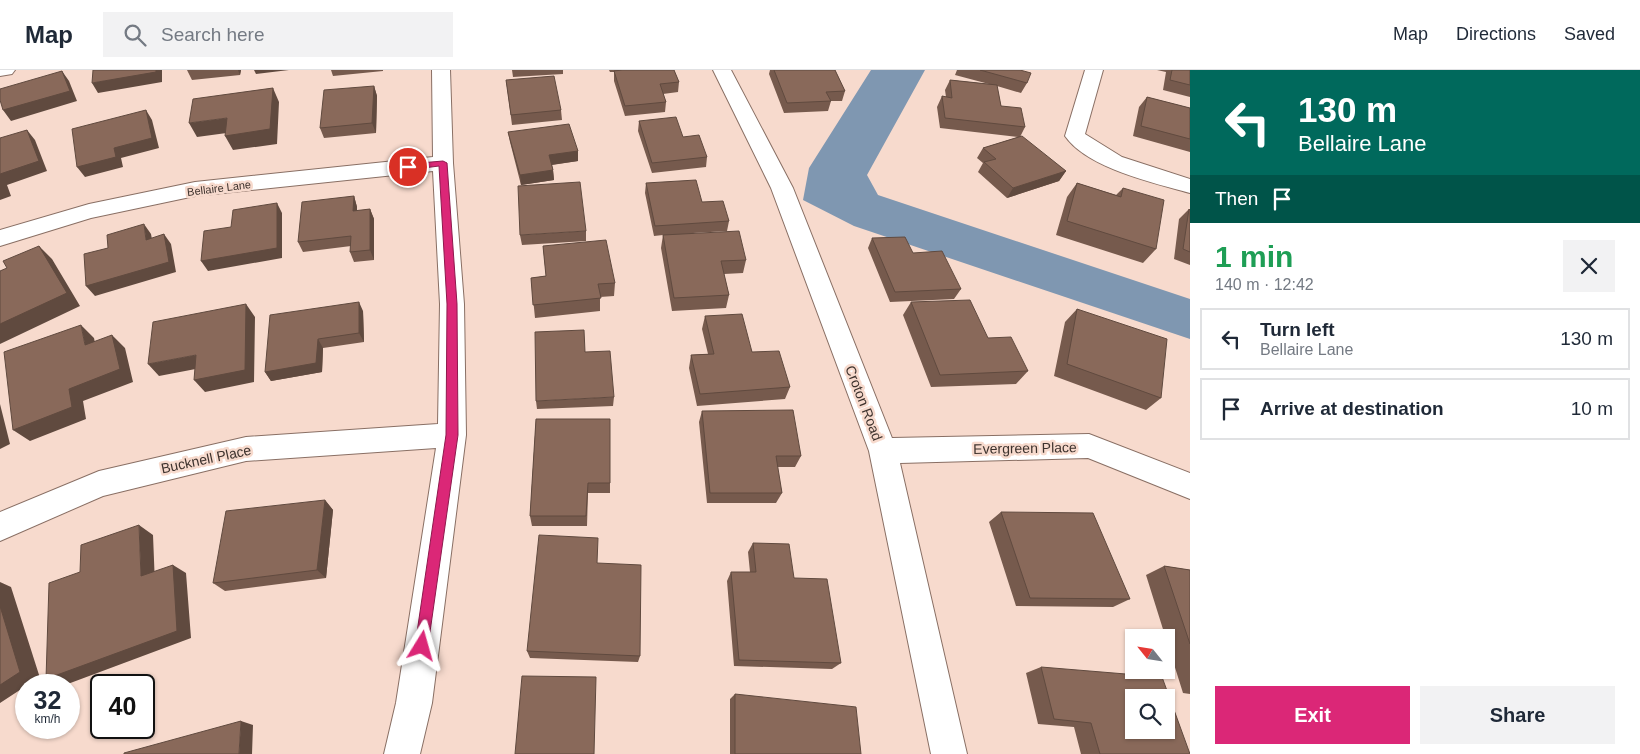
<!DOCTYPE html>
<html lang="en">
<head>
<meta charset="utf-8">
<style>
	:root { --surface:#fff; --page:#f2f2f3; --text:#1f2937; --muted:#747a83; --line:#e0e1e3; --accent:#db2777 }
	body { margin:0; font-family:Helvetica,sans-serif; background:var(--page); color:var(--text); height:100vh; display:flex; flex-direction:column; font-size:19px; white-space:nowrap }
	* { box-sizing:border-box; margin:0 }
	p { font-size:16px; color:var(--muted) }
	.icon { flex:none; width:28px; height:28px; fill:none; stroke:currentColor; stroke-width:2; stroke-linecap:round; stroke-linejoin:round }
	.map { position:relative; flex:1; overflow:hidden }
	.panel { display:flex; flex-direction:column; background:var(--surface); width:450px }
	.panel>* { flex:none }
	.banner { background:#00695c; color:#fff; overflow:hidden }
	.needle { width:32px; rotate:300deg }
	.controls { position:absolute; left:1125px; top:559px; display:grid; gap:10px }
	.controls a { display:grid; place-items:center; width:50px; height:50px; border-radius:0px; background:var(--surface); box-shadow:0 1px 4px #0004; font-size:25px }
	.speed { position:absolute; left:15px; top:604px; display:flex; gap:10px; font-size:25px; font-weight:700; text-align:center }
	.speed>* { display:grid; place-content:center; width:65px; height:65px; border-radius:50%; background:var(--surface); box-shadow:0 1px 4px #0004; line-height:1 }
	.speed small { font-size:12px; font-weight:400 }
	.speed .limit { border:2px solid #111; border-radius:8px; background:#fff; color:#111 }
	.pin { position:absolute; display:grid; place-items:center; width:42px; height:42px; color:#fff; margin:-21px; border:2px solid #fff; border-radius:50%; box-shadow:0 1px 5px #0007 }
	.me { position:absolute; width:55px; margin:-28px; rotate:8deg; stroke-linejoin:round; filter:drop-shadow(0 0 4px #0008) }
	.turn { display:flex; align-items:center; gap:18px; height:105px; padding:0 25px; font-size:22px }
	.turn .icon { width:65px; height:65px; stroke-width:2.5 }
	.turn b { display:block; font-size:35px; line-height:42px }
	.then { display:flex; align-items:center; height:48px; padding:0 25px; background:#0003; gap:10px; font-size:19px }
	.round { display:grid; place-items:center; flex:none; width:52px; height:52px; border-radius:0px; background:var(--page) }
	.summary { display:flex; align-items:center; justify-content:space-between; height:85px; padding:0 25px }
	h1 { font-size:30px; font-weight:600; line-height:38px; color:#1e9e55 }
	.button { display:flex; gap:10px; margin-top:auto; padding:10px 25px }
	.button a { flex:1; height:58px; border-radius:0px; background:var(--accent); color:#fff; font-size:20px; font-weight:600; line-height:58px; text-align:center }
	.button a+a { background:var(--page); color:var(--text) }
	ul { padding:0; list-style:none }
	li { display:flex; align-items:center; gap:15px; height:62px; margin:0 10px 8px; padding:0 15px; border:2px solid var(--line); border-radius:0px }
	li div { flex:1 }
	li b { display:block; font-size:19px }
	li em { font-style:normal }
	header { display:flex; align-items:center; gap:30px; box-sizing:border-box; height:70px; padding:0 25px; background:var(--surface); border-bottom:1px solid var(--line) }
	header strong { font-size:24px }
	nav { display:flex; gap:28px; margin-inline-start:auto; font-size:18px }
	.search { width:350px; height:45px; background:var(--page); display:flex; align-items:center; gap:12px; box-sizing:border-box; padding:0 18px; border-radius:0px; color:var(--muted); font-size:19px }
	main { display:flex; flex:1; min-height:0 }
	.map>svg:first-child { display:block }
	.water { fill:#7f97b1 }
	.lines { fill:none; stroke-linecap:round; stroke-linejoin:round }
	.minor-casing { stroke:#896f64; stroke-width:2 }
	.minor { fill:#fff; fill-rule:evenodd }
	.wall { fill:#765a4d }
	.shaded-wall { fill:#604a3f }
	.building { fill:#89695a; stroke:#604a3f; fill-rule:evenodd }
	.route { fill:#db2777; stroke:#8e194d }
	.labels { text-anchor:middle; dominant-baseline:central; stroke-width:5; stroke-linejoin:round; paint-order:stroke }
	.far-street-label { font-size:11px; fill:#3d322d; stroke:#f7dacd }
	.street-label { font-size:14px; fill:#3d322d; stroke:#f7dacd }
</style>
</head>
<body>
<header>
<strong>Map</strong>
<div class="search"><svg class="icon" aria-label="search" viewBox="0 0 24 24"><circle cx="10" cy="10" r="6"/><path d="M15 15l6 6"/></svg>Search here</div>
<nav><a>Map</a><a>Directions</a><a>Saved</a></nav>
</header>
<main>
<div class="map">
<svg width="1190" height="684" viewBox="0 0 1190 684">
	<rect width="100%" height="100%" fill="#f7dacd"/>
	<!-- water -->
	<path class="water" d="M871 0H925L867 105 878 125 1190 229V269L854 156 803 130 809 98Z"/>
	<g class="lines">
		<defs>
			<path id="minor" d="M0 0H15L12 4 0 6Z
				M432 0H450L453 93 464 234 466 365 432 633 420 684H384L396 633 436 378 246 391 103 426 0 471V442L99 401 246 367 438 354 440 234 433 101 195 126 91 148 0 176V160L89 134 195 112 433 87Z
				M713 0H731L793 118 892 368 1089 364 1190 403V429L1088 388 900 393 967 684H931L869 381 771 118Z
				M1085 0H1103L1085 64 1122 87 1190 109V123C1154 113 1087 98 1065 66Z"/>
		</defs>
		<!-- minor casing -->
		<use href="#minor" class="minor-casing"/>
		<!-- minor -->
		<use href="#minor" class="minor"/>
	</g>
	<!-- wall -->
	<path class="wall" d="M187 0H241L240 5 192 10Z
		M331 0H383V1L333 6Z
		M512 0H563V4L513 7Z
		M609 0H674L679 12 678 22 663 24 666 32 665 42 625 46 614 11V2H610Z
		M770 0H835L845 21 842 31H831L828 41 784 43 769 4Z
		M957 0H1020L1027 13 1021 23 997 16 1001 36 1025 57 1020 67 1066 101 1059 111 1007 128 978 102 983 93 977 88 983 78 1018 67 940 58 937 37 942 26 946 27 945 20 950 10 989 14 955 5Z
		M1157 0H1190V27L1163 20 1166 2Z
		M506 10 561 40 562 50 512 55Z
		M374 16 377 26 376 63 324 68 320 58Z
		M1147 27 1190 38V82L1133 66 1139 37Z
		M639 51 683 67 707 87 706 97 652 103 638 61Z
		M508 62 578 81V91L552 95 553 100 554 110 521 115 510 72Z
		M646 113 702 132 729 151 727 161 693 163 746 190 743 203 724 204 729 225 726 238 672 241 661 178 663 165 654 166 645 123Z
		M1077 113 1116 125 1123 118 1156 179 1143 193 1056 165 1067 127Z
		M354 126 357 137V141L370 139 374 149V190L354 192 350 182 351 176 303 182 298 172Z
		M1189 139 1190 140V195L1174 189 1179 149Z
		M586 161V171L522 175 520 165Z
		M872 168 913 183 961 219 954 229 890 232 868 178Z
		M543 176 615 213 614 226 600 227V241L535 248 531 208 546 206Z
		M911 232 988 268 1028 301 1016 314 931 317 903 245Z
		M1077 239 1161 328 1146 340 1054 306 1065 252Z
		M363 241 364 272 323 278 322 302 271 311 265 302Z
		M705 246 752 282 790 317 785 329 697 336 689 298 691 285 708 284 702 259Z
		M614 327 613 336 537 339 536 331Z
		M702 341 801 386 795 397H777L782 423 776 433H707L699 352Z
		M536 349 610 413V423H588L587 456H532L530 446Z
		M325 430 333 440 326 508 225 521 213 513Z
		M1001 442 1130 529 1113 537 1016 536 989 452Z
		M753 473 794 508 841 593 832 599 734 596 727 511 731 502H750L748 482Z
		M597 493 640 586 638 592 530 588 527 581Z
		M1164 496 1190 500V624L1183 623 1146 505Z
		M1041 597 1190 684H1081L1074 657 1038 654 1026 603Z
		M735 624 861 684H730V629Z"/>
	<!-- shaded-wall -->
	<path class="shaded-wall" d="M156 0H162V12L98 23 92 13Z
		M238 0H241L240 5Z
		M254 0H289L256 4Z
		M62 1 69 11 77 31 11 51 3 40Z
		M374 16 377 26 376 63 372 53Z
		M273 18 279 32 277 74 233 80 225 66Z
		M146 40 152 50 159 78 121 88 123 97 85 107 77 97 114 78Z
		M227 48 234 62 197 67 189 53Z
		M27 60 35 70 47 101 7 115 11 126 0 130V104Z
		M578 81V91L550 95 549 85Z
		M553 100 554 110 521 115 520 105Z
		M1066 101 1059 111 1007 128 1013 118Z
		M354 126 357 137V151L353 141Z
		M277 133 282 143V188L208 201 201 191Z
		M370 139 374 149V190L370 180Z
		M144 154 151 164 154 180 146 170Z
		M164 164 171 174 176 202 95 226 86 216Z
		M39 176 52 189 80 236 0 274V254Z
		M359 232 363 241 364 272 359 263Z
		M246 234 255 247 254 312 205 322 194 310Z
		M81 255 94 268 98 288 85 275Z
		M112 265 125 278 133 312 83 331 86 349 30 371 13 360 69 319Z
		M318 269 323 278 322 302 271 311 265 302Z
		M196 285 206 297 159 306 148 294Z
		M0 334 10 374 0 379Z
		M325 430 333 440 326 508 317 500Z
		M139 455 153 465 155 515 141 506Z
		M173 495 186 503 191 568 65 615 46 609Z
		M0 512 11 517 40 608 29 615H26V616L0 633Z
		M241 651 253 655 252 684H239Z"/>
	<!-- building -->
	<path class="building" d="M93 0H156V2L92 13Z
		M622 0H674L679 12 660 14 666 32 625 36 614 1Z
		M774 0H835L845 21 826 22 831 31 787 33Z
		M980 0H1020L1031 3 1027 13Z
		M1172 0H1190V15L1170 10Z
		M62 1 70 21 3 40 0 30V19Z
		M554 6 561 40 511 45 506 10Z
		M950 10 997 15 1001 36 1021 38 1025 57 945 48 942 26 952 28Z
		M374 16 372 53 320 58 324 20Z
		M273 18 270 59 225 66 227 48 189 53 193 29Z
		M1147 27 1190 38V69L1141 56Z
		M146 40 152 68 114 78 116 87 77 97 72 59Z
		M676 47 683 67 699 65 707 87 652 93 639 51Z
		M569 54 578 81 549 85 553 100 520 105 508 62Z
		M27 60 39 91 0 104V68Z
		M1022 66 1066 101 1013 118 984 92 996 89 983 78Z
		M696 110 702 132 723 131 729 151 655 156 646 113Z
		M580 112 586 161 520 165 518 116Z
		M1077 113 1121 127 1123 118 1164 130 1156 179 1067 151Z
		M354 126 353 141 370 139V180L350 182 351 166 298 172 302 132Z
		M277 133V178L201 191 204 161 231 157 233 140Z
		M1189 139 1190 140V182L1183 179Z
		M144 154 146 170 164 164 169 192 86 216 84 184 108 178 107 165Z
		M739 161 746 190 721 191 729 225 674 228 663 165Z
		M905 167 913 183 942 181 961 219 895 222 872 168Z
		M606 170 615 213 598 214 601 228 533 235 531 208 546 206 543 176Z
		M39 176 67 223 0 254V201L7 198 3 191Z
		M970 230 988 268 1011 267 1028 301 940 305 911 232Z
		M359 232V263L318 269 316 293 265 302 270 245Z
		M246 234 245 300 194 310 196 285 148 294 153 252Z
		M1077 239 1167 269 1161 328 1067 294Z
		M742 244 752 282 779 281 790 317 700 324 691 285 714 284 705 246Z
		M81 255 85 275 112 265 120 299 69 319 72 337 13 360 4 282Z
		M584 260 585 282 610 281 614 327 536 331 535 262Z
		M793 340 801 386H776L782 423H710L702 341Z
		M536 349H610V413H588L586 446H530Z
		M325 430 317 500 213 513 226 441Z
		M1001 442 1093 443 1130 529 1030 528Z
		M139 455 141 506 173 495 177 561 46 609 49 513 80 502 81 475Z
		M539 465 598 468 597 493 641 495 640 586 527 581Z
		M753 473 789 474 794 508 827 509 841 593 739 590 731 502H756Z
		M1164 496 1190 500V574Z
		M0 536 20 602 0 615Z
		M1041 597 1162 607 1190 684H1100L1091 653 1054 649ZM1134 628H1166V660H1134Z
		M522 606 596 607 594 684H515Z
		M735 624 856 637 861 684H735Z
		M241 651 239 684H124V683Z"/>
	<!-- route -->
	<path class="route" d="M443 91 447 93 457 234 458 365 428 576 426 581 422 583 417 581 415 576 446 365 447 234 439 96 408 100 404 97 408 94Z"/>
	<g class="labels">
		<!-- far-street labels -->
		<g class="far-street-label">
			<text transform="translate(219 118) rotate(-7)">Bellaire Lane</text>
		</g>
		<!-- street labels -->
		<g class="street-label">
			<text transform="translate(864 333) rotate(69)">Croton Road</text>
			<text transform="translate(1025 378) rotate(-1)">Evergreen Place</text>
			<text transform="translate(206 389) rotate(-12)">Bucknell Place</text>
		</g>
	</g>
</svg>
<div class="controls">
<a><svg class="needle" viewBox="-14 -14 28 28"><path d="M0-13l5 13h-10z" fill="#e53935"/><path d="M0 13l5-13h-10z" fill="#747a83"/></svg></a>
<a><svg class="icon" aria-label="search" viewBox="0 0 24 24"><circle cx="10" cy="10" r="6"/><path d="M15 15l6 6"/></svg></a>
</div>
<div class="speed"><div>32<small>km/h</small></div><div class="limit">40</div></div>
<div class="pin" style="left:408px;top:97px;background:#d93025"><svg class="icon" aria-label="arrive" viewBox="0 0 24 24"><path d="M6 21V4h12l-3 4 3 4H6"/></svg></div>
<svg class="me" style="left:422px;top:576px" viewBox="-20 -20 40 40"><path d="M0-17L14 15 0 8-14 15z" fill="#db2777" stroke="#fff" stroke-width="4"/></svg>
</div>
<section class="panel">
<div class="banner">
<div class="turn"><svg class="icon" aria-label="left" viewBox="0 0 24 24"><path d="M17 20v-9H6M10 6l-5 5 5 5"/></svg><div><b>130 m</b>Bellaire Lane</div></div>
<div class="then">Then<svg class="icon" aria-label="arrive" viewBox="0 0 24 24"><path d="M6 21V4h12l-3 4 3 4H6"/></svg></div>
</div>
<div class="summary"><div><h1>1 min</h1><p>140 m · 12:42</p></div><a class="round"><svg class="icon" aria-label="close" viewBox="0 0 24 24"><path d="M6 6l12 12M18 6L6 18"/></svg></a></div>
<ul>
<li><svg class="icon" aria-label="left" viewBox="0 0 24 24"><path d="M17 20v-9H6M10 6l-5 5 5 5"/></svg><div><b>Turn left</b><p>Bellaire Lane</p></div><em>130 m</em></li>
<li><svg class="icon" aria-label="arrive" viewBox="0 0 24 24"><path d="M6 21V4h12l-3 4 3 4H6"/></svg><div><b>Arrive at destination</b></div><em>10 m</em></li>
</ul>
<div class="button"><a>Exit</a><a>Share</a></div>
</section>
</main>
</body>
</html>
